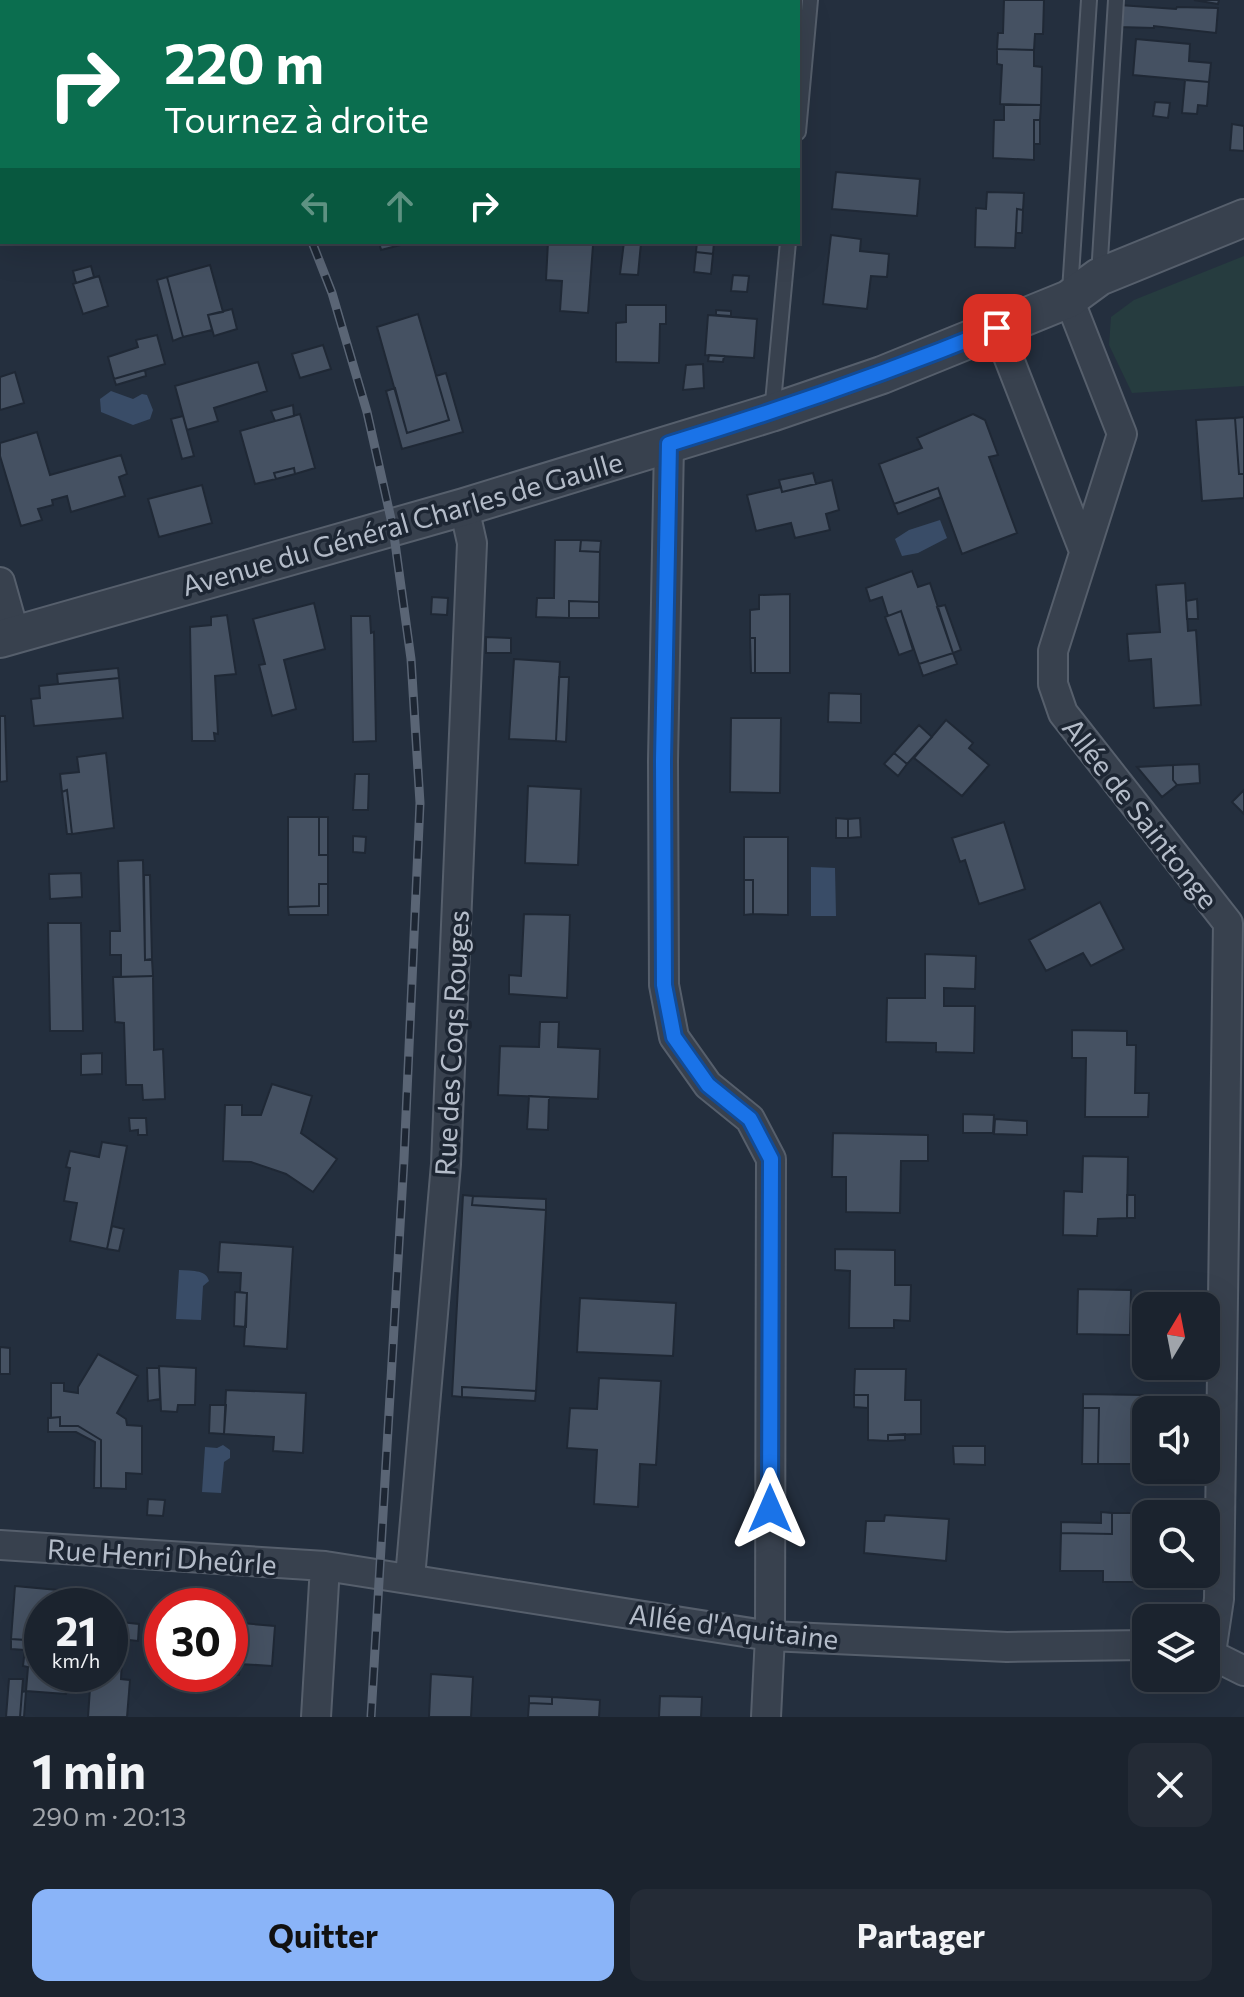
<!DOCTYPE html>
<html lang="fr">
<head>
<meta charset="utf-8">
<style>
	:root { --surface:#1b232e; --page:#242b36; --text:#f1f3f6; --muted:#a0a4aa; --line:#39404a; --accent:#8ab4f8 }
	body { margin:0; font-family:Commissioner,sans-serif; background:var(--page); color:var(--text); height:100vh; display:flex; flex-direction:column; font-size:30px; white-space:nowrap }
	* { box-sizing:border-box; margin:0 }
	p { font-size:26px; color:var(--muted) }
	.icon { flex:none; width:44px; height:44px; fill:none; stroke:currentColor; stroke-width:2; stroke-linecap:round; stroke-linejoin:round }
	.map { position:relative; height:1717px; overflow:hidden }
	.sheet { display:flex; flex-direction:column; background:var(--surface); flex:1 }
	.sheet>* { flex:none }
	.guide { position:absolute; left:0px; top:0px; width:800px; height:244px; box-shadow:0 8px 32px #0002,0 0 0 2px var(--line); background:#0b6e4f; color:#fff; overflow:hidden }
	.needle { width:52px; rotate:10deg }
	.controls { position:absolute; left:1132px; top:1292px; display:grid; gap:16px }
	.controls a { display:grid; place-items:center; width:88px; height:88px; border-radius:16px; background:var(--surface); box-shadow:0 8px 32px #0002,0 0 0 2px var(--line); font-size:40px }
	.speed { position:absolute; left:24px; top:1588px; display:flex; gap:16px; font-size:40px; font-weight:700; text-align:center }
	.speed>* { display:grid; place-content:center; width:104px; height:104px; border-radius:50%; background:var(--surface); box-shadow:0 8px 32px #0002,0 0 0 2px var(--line); line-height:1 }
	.speed small { font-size:20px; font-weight:400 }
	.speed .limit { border:12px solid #d22; background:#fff; color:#111 }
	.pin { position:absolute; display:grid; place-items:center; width:68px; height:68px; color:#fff; margin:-34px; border-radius:16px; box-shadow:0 4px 12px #0006 }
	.me { position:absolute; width:88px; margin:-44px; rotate:0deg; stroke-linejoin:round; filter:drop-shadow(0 0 6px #0008) }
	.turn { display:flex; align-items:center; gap:28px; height:168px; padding:0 32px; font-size:36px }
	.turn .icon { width:104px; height:104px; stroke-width:2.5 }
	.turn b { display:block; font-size:56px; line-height:68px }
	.lanes { display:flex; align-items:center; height:76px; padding:0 32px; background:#0003; justify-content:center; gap:40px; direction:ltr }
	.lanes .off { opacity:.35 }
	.round { display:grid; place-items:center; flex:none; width:84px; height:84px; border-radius:16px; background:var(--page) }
	.summary { display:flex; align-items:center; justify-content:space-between; height:136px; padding:0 32px }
	h1 { font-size:48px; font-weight:700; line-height:60px }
	.primary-button { display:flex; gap:16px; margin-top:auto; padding:16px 32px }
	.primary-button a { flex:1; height:92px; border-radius:16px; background:var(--accent); color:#111; font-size:32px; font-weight:700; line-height:92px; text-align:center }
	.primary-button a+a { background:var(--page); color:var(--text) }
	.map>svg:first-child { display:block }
	.green { fill:#263c3f }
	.water { fill:#394c67 }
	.building { fill:#455162; stroke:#1f2835; stroke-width:2 }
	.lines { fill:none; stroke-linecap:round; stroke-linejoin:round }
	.service-casing { stroke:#565f6c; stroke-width:18 }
	.minor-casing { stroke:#565f6c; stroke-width:32 }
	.tertiary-casing { stroke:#565f6c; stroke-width:40 }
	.service { stroke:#38414e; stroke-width:14 }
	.minor { stroke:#38414e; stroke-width:28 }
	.tertiary { stroke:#38414e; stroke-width:36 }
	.rail-casing { stroke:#5a6575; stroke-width:9 }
	.rail { stroke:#1d2633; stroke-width:6; stroke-dasharray:18; stroke-linecap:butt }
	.route-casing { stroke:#114b97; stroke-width:20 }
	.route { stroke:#1a73e8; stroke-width:14 }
	.labels { text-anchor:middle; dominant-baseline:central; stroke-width:7; stroke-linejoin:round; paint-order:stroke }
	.street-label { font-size:28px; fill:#b4bcc9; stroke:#1d2633 }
</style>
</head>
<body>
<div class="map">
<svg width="1244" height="1717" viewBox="0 0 1244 1717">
	<rect width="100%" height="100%" fill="#242f3e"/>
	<!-- green -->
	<path class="green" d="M1244 256V386L1132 393 1109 345 1111 317 1134 300Z"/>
	<!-- water -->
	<path class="water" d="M111 391 133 399 142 394 147 395 153 410 150 419 133 425 101 412 100 399Z
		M940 520 947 538 918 553 902 556 895 539 909 530Z
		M811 867 835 868 836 916H811Z
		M179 1270C190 1271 206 1269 209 1281L203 1286 201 1320 176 1319Z
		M223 1445 230 1450V1458L224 1462 221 1493 202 1492 205 1447 217 1448Z"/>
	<!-- building -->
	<path class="building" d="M85 0H127L128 2H78Z
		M418 0H483V2H418Z
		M1004 0H1044L1043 34H1035L1034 50 997 49 998 33H1003Z
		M1194 0H1219L1218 4Z
		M1119 5 1176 9 1177 7 1218 8 1216 33 1154 26V28L1118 27Z
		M1136 39 1190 44 1189 61 1211 63 1209 82 1133 75Z
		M997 49 1034 50V66L1042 67 1041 105 1000 104 1002 65 997 64Z
		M1185 80 1209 82 1207 106 1198 105 1197 114 1182 113Z
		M1155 102 1170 103 1168 118 1153 116Z
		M1004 105H1041L1040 120H1034V160L993 158 994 120H1004Z
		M1034 120H1040V144H1034Z
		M1232 124 1244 126V151L1230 150Z
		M836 172 920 179 917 216 832 209Z
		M987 192 1024 193 1023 210 1017 209 1015 248 975 247 976 208 986 209Z
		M1017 209 1023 210 1022 233H1016Z
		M831 235 861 239 860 251 889 254 887 277 871 276 867 309 823 304Z
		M379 242H412L381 250Z
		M548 242 593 245 588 313 560 311 562 281 546 280Z
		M624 242 641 243 638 275 620 274Z
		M697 242H714L713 254 696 252Z
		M696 252 713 254 711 274 694 272Z
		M210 265 223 312 208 315 212 330 183 337 167 277Z
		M91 266 94 277 76 283 73 271Z
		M733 275 749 276 747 292 731 291Z
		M99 276 108 306 83 314 73 284Z
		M167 277 183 337 173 341 157 280Z
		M626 305H666V324H660L659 363 616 362V323L626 322Z
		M232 309 237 329 214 336 208 315Z
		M716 310 731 311V316L716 315Z
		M418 314 449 420 407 433 377 327Z
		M708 315 757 319 754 358 705 355Z
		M157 335 165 364 114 379 108 357 138 347 136 340Z
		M323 345 331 369 300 378 292 354Z
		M709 355 724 356 723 362 708 361Z
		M258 362 267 391 214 408 218 421 187 430 175 386Z
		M703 364 704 388 683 390 686 365Z
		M145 370 146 376 116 385 114 379Z
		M15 372 24 403 0 410V377Z
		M446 373 463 432 402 449 386 391 395 388 407 433 449 420 436 376Z
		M293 405 294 416 275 421 271 411Z
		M300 414 315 468 295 474 294 468 274 473 276 479 255 484 240 431Z
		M973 414 985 420 998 455 989 457 1017 533 962 554 938 488 894 504 879 464 922 448 917 438Z
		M183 416 194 456 182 459 171 419Z
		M1244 417V474H1239L1235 418Z
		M1235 418 1239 474H1244V498L1202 501 1196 420Z
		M37 432 50 475 121 455 127 474 119 477 125 496 71 512 67 496 52 500 53 505 38 509 42 520 21 526 0 456V443Z
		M294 468 295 474 276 479 274 473Z
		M813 473 816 484 782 492 779 480Z
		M832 480 839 510 826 514 830 530 795 538 791 523 756 531 747 495 781 487 782 492Z
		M202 485 212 523 159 537 148 499Z
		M938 488 941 497 898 514 894 504Z
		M555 540H581L580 551 600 552 599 602 569 601V618L536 617 537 598H554Z
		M581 540 601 541 600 552 580 551Z
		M912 571 918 587 930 583 953 653 919 664 901 611 888 616 882 597 870 601 866 588Z
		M1185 583 1188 631 1196 630 1201 705 1154 708 1151 659 1129 661 1127 634 1160 632 1156 585Z
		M790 594V673H755V638H750V610L759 609V595Z
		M432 597 448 598 447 615 431 614Z
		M1197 599 1198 619H1187L1186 601Z
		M569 601 599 602V618H569Z
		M314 603 325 649 284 660 296 709 272 716 259 665 265 664 253 619Z
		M945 605 961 650 953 653 937 607Z
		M901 611 913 650 899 655 885 617Z
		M227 615 236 674 215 676 218 734 214 733 215 741H192L190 627 211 625V617Z
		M351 616H370L371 633 374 632 376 741 353 742Z
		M486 637 511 638V653H486Z
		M750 638H755V673H751Z
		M953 653 957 664 923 676 919 664Z
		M514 659 560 662 556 741 509 739Z
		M118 668 119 678 58 684 57 674Z
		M559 677H569L566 742 556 741Z
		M119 678 123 718 34 726 31 699 40 698 39 686Z
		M829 693 861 694V723L828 722Z
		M0 716H5L7 781 0 782Z
		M731 718H781L780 793 730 792Z
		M946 720 973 743 969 748 989 765 962 796 914 758Z
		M919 725 932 737 907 764 894 753Z
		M106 753 114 828 72 834 67 790 62 792 60 774 79 772 77 757Z
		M894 753 907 764 898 776 884 764Z
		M1199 764 1200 783 1177 785 1173 780V765Z
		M1173 765V780L1177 785 1162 797 1137 767Z
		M355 774H369L368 810H353Z
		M528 786 581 789 578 865 525 863Z
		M67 790 72 834H67L62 792Z
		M1244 790V814L1232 802Z
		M288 817H319V855H328V884H319V906L288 907Z
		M319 817H328V855H319Z
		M836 818 848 819V838H836Z
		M860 818 861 837 848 838V819Z
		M1004 822 1025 889 979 904 965 860 960 862 952 838Z
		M353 836 366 837 365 853 353 852Z
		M744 837H788V915L753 914V880H744Z
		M143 860 145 960 152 959 153 976 121 977V955H110V931H120L118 861Z
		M81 873 82 897 50 899 49 874Z
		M144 875H150L152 959 145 960Z
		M744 880H753V914L744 915Z
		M319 884H328V915H289L288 907 319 906Z
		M1100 902 1124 949 1091 966 1083 953 1046 971 1029 940Z
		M524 914 570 915 567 998 509 994V975L521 976Z
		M48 923H81L83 1031H50Z
		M925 954 976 956 975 989 944 988V1006H975L974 1053 936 1052V1043L886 1042 887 998H925Z
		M153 976 154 1050 163 1049 165 1099 143 1100 142 1085H126L124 1023 115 1022 113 977Z
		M540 1022H559L558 1047 600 1049 598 1099 498 1095 500 1046 539 1047Z
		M1072 1030 1127 1031V1045H1136L1135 1093H1149L1148 1117H1085L1086 1058H1072Z
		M102 1053V1074L81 1075V1054Z
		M272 1084 312 1096 301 1133 337 1159 313 1192 286 1174 251 1162 223 1161 225 1105H242V1115H261Z
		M529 1096 549 1097 548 1130 527 1129Z
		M963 1114 994 1115 993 1133H963Z
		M129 1118H146L147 1135H138V1130L130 1131Z
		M995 1119 1027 1121V1135L994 1134Z
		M833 1133 928 1135V1161H901L900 1213 846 1212V1177H832Z
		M102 1142 127 1146 107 1249 70 1241 77 1203 64 1201 70 1168 66 1167 70 1151 99 1157Z
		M1083 1156 1128 1157 1127 1218 1098 1219 1097 1236 1063 1235 1064 1191 1082 1192Z
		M463 1195 473 1196 472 1205 546 1210 536 1391 462 1387V1397L452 1396Z
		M1127 1195H1135V1218H1127Z
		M473 1196 546 1199V1210L472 1205Z
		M112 1226 124 1229 119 1251 107 1249Z
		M220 1242 293 1247 287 1349 244 1346 247 1293 240 1292 241 1273 218 1272Z
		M835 1249 895 1250V1285H911L910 1321 894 1320V1328H849L850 1271 835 1270Z
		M1078 1289 1131 1290 1130 1335 1077 1334Z
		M235 1292 247 1293 246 1327 234 1326Z
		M580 1298 676 1303 673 1356 577 1352Z
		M0 1347 10 1348V1374H0Z
		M98 1354 138 1376 117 1413 126 1419 127 1425 142 1426V1474L126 1473V1489L101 1488V1440L78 1426H60V1417L51 1418V1383H64V1391L78 1393V1387Z
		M159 1366 196 1368 195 1405H178L177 1412 161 1411Z
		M147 1368H159L160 1399 148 1401Z
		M855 1369H906L905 1400H921V1434L888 1435V1441L868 1440V1395H854Z
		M599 1378 661 1381 656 1465 640 1464 638 1507 594 1504 597 1450 567 1448 570 1408 597 1409Z
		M462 1387 536 1391 535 1401 462 1397Z
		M226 1390 306 1393 303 1453 273 1451 274 1437 224 1434Z
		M1083 1394 1143 1395 1142 1464H1098L1099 1408H1083Z
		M854 1395H868V1408L854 1407Z
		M210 1405H226L224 1434 209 1433Z
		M1083 1408H1099L1098 1464H1082Z
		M60 1417V1426H78L101 1440V1488H94L95 1442 76 1432H48V1418Z
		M905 1434V1440L888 1441V1435Z
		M953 1446H985V1465L954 1464Z
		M148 1499 165 1500 163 1516 147 1515Z
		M1101 1512 1112 1513V1534L1061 1533V1522L1101 1523Z
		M1112 1513H1152L1146 1514V1534H1142V1582H1103V1571H1060L1061 1533 1112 1534Z
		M885 1515 949 1519 946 1561 864 1553 866 1521H884Z
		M15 1586 58 1590 57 1606H42V1674H67L66 1694 26 1691 28 1667 23 1666 26 1640 11 1639Z
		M230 1615 244 1617 243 1623 230 1622Z
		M111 1621 139 1624 138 1641 110 1638Z
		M230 1622 275 1626 272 1666 240 1664 239 1675 230 1674Z
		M110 1638 123 1639 121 1679 130 1680 127 1717H88L91 1674H110Z
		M11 1639 26 1640 25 1650 11 1649Z
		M431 1674 473 1677 471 1717H429Z
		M9 1679H23L20 1717H6Z
		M26 1691 24 1717H20L22 1692Z
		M529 1696 552 1697V1704L529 1703Z
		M660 1696 702 1697 701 1717H659Z
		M552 1697 600 1700 599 1717H528L529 1703 552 1704Z"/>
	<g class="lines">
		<defs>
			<path id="service" d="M798 132 810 0
				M1099 275 1116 0
				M1070 291 1089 0
				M772 413 788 242"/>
			<path id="minor" d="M1069 299 1122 434 1053 651V684L1063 713 1228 923 1219 1599 1211 1653
				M997 328 1084 551
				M669 444 663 761 664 985 674 1037 708 1085 750 1119 771 1159 770 1636 766 1717
				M0 582 15 635
				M0 1545 325 1566 770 1636 1007 1647 1146 1645
				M410 1578 446 1164 472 543 464 507
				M1206 1652 1244 1671
				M316 1717 325 1566"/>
			<path id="tertiary" d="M0 639 464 507 771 413 882 375 1069 299 1099 277 1244 218"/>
		</defs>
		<!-- service casing -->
		<use href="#service" class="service-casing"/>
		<!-- minor casing -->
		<use href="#minor" class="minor-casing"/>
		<!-- tertiary casing -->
		<use href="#tertiary" class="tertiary-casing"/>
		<!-- service -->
		<use href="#service" class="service"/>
		<!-- minor -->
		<use href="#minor" class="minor"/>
		<!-- tertiary -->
		<use href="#tertiary" class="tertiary"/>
		<defs>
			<path id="rail" d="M197 0 198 2
				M312 242 332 293 367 412 393 528 411 659 420 803 404 1159 371 1717"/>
		</defs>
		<!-- rail casing -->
		<use href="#rail" class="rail-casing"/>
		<!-- rail -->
		<use href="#rail" class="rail"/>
	</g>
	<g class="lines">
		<defs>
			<path id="route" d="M770 1509 771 1159 750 1119 708 1085 674 1037 664 985 663 761 669 444C780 410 889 372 997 328"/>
		</defs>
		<!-- route casing -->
		<use href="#route" class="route-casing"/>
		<!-- route -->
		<use href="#route" class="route"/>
	</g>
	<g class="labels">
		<!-- street labels -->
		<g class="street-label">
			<text transform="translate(402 523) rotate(-16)">Avenue du Général Charles de Gaulle</text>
			<text transform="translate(1141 813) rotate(52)">Allée de Saintonge</text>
			<text transform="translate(451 1043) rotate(-87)">Rue des Coqs Rouges</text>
			<text transform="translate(162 1556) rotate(4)">Rue Henri Dheûrle</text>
			<text transform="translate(734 1626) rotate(7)">Allée d'Aquitaine</text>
		</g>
	</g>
</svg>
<div class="controls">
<a><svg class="needle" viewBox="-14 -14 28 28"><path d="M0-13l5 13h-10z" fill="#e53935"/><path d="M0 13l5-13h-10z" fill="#a0a4aa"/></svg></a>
<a><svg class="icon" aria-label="sound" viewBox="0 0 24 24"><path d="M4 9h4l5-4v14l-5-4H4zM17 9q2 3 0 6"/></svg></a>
<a><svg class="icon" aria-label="search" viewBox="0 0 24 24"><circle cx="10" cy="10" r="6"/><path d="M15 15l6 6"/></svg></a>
<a><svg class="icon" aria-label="layers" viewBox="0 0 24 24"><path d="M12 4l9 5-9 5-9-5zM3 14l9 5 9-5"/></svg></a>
</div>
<div class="speed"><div>21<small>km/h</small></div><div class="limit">30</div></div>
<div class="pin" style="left:997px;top:328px;background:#d93025"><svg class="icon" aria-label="arrive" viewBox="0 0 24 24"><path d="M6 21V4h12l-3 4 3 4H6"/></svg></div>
<svg class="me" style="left:770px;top:1509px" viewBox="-20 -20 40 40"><path d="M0-17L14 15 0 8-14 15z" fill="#1a73e8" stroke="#fff" stroke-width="4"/></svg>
<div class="guide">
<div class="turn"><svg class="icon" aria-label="right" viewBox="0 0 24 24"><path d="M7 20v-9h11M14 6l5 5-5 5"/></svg><div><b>220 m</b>Tournez à droite</div></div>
<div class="lanes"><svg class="icon off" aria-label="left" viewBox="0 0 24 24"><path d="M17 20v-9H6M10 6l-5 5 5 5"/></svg><svg class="icon off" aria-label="ahead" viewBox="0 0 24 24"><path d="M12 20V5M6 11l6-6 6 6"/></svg><svg class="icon" aria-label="right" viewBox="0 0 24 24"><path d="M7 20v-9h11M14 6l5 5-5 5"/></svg></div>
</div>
</div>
<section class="sheet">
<div class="summary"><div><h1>1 min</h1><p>290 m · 20:13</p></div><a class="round"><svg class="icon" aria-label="close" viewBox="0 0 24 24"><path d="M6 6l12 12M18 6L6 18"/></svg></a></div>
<div class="primary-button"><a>Quitter</a><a>Partager</a></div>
</section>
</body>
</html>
